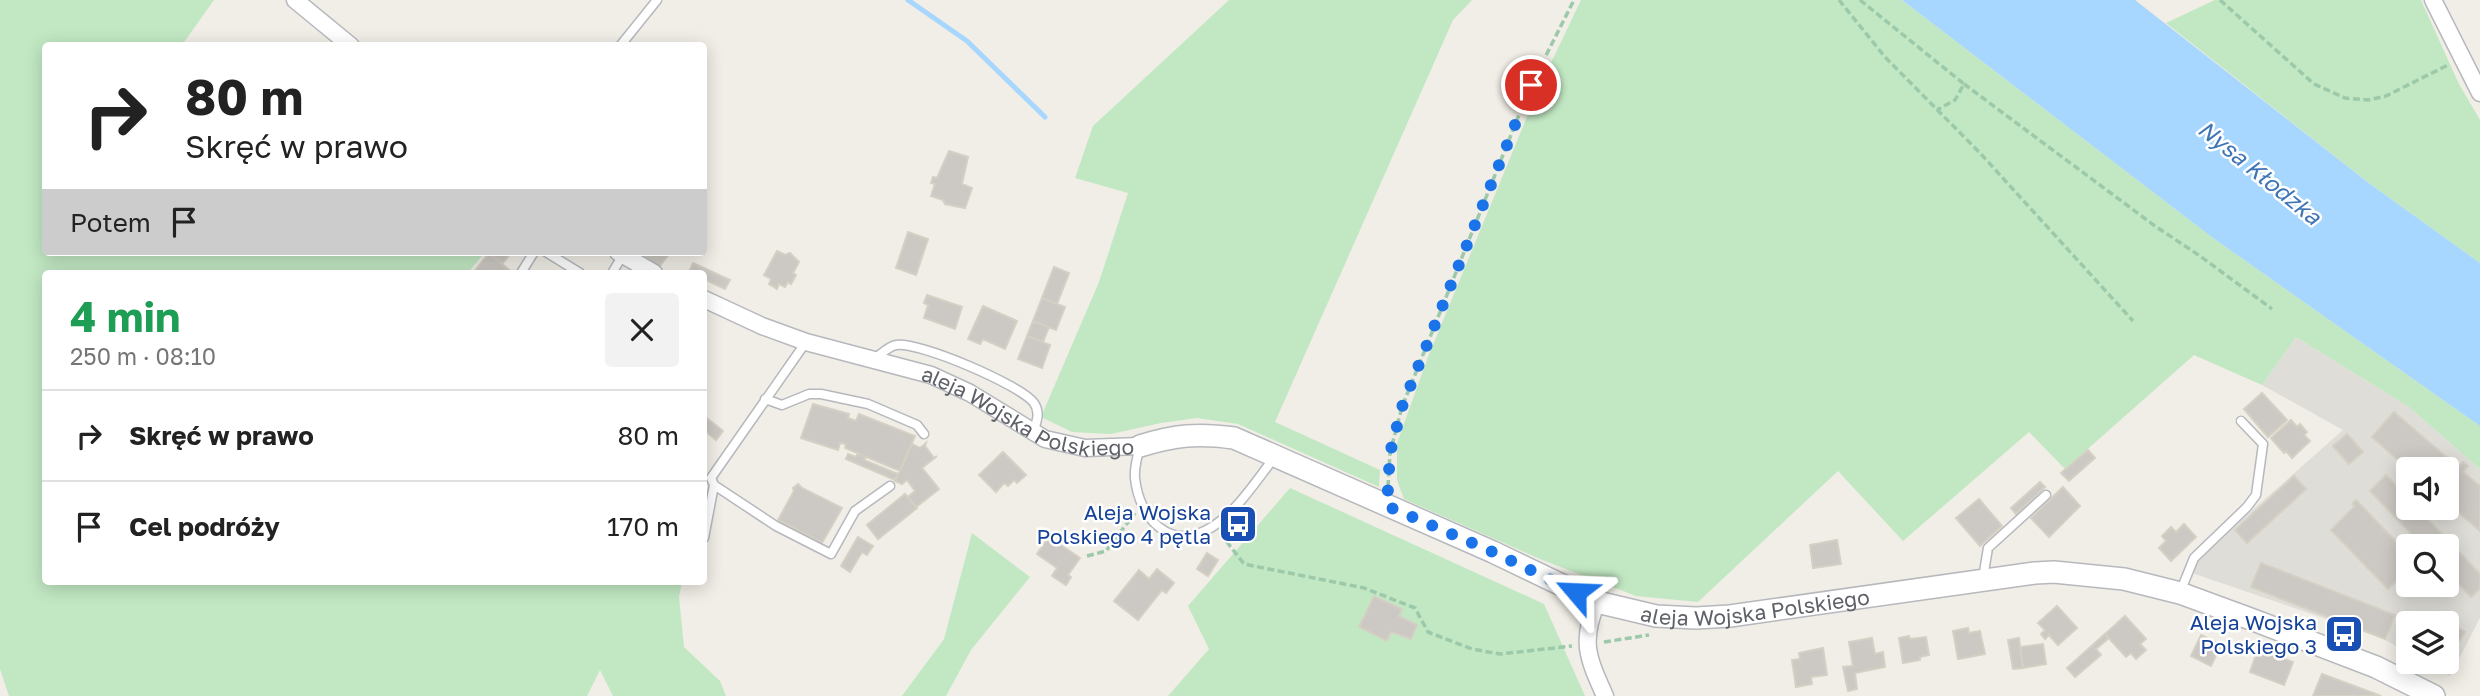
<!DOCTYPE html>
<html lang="pl">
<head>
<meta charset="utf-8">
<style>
	:root { --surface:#fff; --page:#f2f2f2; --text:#222; --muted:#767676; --line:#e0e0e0 }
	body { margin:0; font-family:"Golos Text",sans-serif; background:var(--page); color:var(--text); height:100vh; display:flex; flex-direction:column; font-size:26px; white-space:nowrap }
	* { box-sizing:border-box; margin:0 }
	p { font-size:23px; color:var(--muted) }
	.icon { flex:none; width:38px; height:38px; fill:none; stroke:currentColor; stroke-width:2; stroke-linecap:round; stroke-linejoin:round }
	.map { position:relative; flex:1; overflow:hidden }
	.side { position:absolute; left:42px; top:270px; width:665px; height:315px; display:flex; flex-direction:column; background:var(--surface); border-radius:7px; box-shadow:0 4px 18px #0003 }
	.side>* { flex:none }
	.hud { position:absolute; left:42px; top:42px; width:665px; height:214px; border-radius:7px; box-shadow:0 4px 18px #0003; background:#fff; color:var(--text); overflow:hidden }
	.buttons { position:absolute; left:2396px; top:457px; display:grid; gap:14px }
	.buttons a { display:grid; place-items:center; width:63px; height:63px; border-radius:7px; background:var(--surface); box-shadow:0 4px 18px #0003; font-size:35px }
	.pin { position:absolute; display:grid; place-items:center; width:60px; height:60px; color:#fff; margin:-30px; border:4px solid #fff; border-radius:50%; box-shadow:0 2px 7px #0007 }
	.me { position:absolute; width:77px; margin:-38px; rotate:296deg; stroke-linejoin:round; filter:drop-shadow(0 0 5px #0008) }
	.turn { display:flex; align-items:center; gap:24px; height:147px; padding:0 28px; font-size:32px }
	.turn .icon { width:91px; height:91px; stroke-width:2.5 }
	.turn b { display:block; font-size:49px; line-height:60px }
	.then { display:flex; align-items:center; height:66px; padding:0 28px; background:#0003; gap:14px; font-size:26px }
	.round { display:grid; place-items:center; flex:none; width:74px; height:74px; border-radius:7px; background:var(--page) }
	.summary { display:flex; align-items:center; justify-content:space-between; height:119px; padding:0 28px }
	h1 { font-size:42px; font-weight:700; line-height:52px; color:#1e9e55 }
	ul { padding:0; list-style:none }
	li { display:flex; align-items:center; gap:21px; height:91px; padding:0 28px; border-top:2px solid var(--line) }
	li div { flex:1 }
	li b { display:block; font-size:26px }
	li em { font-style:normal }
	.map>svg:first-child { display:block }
	.industrial { fill:#dfddd8; fill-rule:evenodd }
	.green { fill:#c2e8c3 }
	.water { fill:#a7d6ff }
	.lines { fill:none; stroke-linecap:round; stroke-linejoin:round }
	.stream { stroke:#a7d6ff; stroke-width:5 }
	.building { fill:#ccc8c3; stroke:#d5d0c4; stroke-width:2 }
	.service-casing { stroke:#b6b8bd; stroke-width:11 }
	.minor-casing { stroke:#b6b8bd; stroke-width:19 }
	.tertiary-casing { stroke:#b6b8bd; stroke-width:24 }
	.path { stroke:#9bc9aa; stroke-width:3.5; stroke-dasharray:7 3.5; stroke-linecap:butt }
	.service { stroke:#fff; stroke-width:8 }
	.minor { stroke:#fff; stroke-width:16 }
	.tertiary { stroke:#fff; stroke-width:21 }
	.route { stroke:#1a73e8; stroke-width:12; stroke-dasharray:0 21.6 }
	.labels { text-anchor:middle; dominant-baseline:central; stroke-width:5; stroke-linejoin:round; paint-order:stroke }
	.street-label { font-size:21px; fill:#5e6167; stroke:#fff }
	.transit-label { font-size:21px; fill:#164399; stroke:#fff; text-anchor:end }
	.water-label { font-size:23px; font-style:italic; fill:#4075b5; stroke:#fff }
</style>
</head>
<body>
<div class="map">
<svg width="2480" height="696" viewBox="0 0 2480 696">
	<rect width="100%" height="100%" fill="#f0eee6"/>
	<!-- industrial -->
	<path class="industrial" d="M2296 337 2409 407 2480 469V618L2450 676 2424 662H2446V623H2408V653L2382 638 2189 572 2203 554 2343 430 2262 385ZM2408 469H2446V508H2408ZM2408 546H2446V584H2408Z"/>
	<!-- green -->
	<path class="green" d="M0 0H214L182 45 46 46V252H485L468 273H46V581H682L679 597 684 647 720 681 726 696H613L600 670 587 696H9L0 669Z
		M1229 0H1472L1453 20 1275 422 1380 470 1379 487 1238 424 1197 418 1161 423 1111 434 1072 432 1041 417 1099 282 1128 193 1075 178 1093 126Z
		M1581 0H1902L2213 238 2480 426V469L2409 407 2296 337 2262 385 2194 355 2065 469 2029 432 1903 541 1838 471 1698 602 1636 596 1540 559 1404 499 1397 480V443L1428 357 1538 90Z
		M2215 0H2421L2459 84 2480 120V263L2370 184 2166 23Z
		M1290 488 1544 604 1585 696H1168L1209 649 1188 606Z
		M972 533 1030 577 971 650 946 696H902L944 639Z"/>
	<!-- water -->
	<path class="water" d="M1902 0H2135L2370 184 2480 263V426L2213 238Z"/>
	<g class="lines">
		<!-- stream -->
		<path class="stream" d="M908 0 967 41 1045 117"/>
	</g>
	<!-- building -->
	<path class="building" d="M949 151 968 157 962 184 972 188 965 208 945 204 943 200 931 196 935 184 931 183 933 177 937 178Z
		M908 232 928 239 916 275 896 268Z
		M777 251 785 255 790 253 799 262 793 273 796 275 791 284 788 282 785 287 779 284 777 289 769 284 771 279 764 275Z
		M488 252H512L502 264Z
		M646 252H668L670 253 658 268 643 255Z
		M489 253 502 264 513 273H473Z
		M693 263 730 280 725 289 704 279V273L689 272Z
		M1054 267 1069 273 1057 304 1042 298Z
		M927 295 962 307 955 329 924 318 928 305 924 303Z
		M1042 298 1065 307 1056 330 1033 321Z
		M983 306 1017 321 1005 349 983 339 980 344 968 339Z
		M1033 321 1049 327 1043 342 1027 336Z
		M1027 336 1050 345 1042 368 1018 359Z
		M2262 393 2287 420 2268 437 2244 409Z
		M813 404 849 414 848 418 856 421 859 414 915 436 900 471 845 448 846 444 840 443 838 450 801 438Z
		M2394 412 2458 467 2463 462 2468 466 2463 472 2480 486V531L2446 502V469H2408L2372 437Z
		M704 416 723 431 716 440 704 430Z
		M2291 420 2297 427 2300 424 2307 432 2304 435 2310 441 2292 458 2286 451 2284 453 2271 438Z
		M2347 434 2363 452 2349 464 2333 446Z
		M926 443 925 446 934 458 937 456 922 468 939 489 916 507 908 497 915 491 907 480 902 484 895 481 912 444 920 448Z
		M2088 450 2095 458 2069 481 2061 473Z
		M1003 452 1026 475 1017 483 1014 480 1008 486 1004 483 996 492 979 475Z
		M858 453 866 457 864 460 898 474 895 480 846 459 848 454 856 457Z
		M2386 475 2408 499V508H2417L2480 574V589L2471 597 2446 571V546H2423L2370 491Z
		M2294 476 2306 489 2247 543 2235 530Z
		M2040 482 2045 487 2016 514 2011 508Z
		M798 484 802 488 842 508 822 543 778 520 794 491 793 488Z
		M2063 487 2080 506 2049 537 2031 518Z
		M905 494 917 508 878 539 867 525Z
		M1979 499 2002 526 1980 546 1956 518Z
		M2356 500 2408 554V569L2388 589 2331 530 2355 506 2352 504Z
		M2184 524 2196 537 2171 561 2159 548 2166 541 2162 536 2171 527 2176 532Z
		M858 537 873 546 867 555 862 552 850 572 841 566Z
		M1049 537 1080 558 1068 575 1071 577 1066 585 1052 576 1057 568 1037 554Z
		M1837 540 1841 564 1813 568 1810 545Z
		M1207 553 1218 560 1208 576 1197 569Z
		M2261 563 2395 615 2385 639 2251 587Z
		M1157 569 1174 583 1166 593 1162 590 1138 620 1114 601 1139 570 1149 579Z
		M1374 596 1402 609 1399 616 1417 625 1411 639 1391 632 1387 641 1359 627Z
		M2057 606 2077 628 2058 645 2049 635 2045 639 2041 634 2045 630 2038 623Z
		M2125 616 2146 639 2140 644 2146 650 2136 659 2131 653 2126 657 2105 634Z
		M2450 623 2465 632 2446 661V629Z
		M1968 628 1969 633 1980 631 1985 654 1958 659 1953 631Z
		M2105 634 2109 638 2096 649 2101 655 2075 677 2067 668Z
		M2201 635 2221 645 2211 666 2191 656Z
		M1909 636 1910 639 1926 637 1929 655 1920 657V660L1903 663 1899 638Z
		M1872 638 1875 654 1883 652 1885 667 1855 673 1857 689 1848 691 1843 667 1853 666 1849 642Z
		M2019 638 2023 668 2013 669 2008 640Z
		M2043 644 2046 664 2023 668 2020 647Z
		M1823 648 1827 675 1811 677 1812 684 1796 687 1792 660 1800 659 1799 653Z
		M2258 649 2293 662 2284 685 2250 672Z
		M2322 674 2381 696H2313Z"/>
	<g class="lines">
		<defs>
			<path id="service" d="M620 46 657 0
				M546 252 580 273
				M521 273 534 252
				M612 273 623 255
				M806 342 711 478 714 485 776 526 831 554 855 511 890 486
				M874 359C880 355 889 346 896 345 918 341 1021 385 1034 403 1041 413 1036 423 1033 433
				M765 399 782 405 809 394H821L868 404 917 425 924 434
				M1140 446C1137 457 1134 468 1135 478 1139 519 1171 553 1212 527 1237 511 1256 481 1274 458
				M704 538 714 485
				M1983 578 1988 548 2046 495
				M2181 590 2194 558 2247 507 2256 495 2263 444 2241 421"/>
			<g id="minor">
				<path d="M295 0 351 46"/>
				<path d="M2433 0 2480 93"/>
				<path d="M618 252 654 273"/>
				<path id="s1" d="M704 299 762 326 806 342 931 375 970 393 1045 439 1085 448 1140 446"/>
				<path d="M1597 602C1580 642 1588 658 1605 696"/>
			</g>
			<g id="tertiary">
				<path id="s2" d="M1140 446C1175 435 1198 433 1234 438L1493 552 1597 602 1656 616 1696 618 1730 616 2035 573 2054 572 2124 579 2180 593 2256 621 2376 667 2434 696"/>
			</g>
		</defs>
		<!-- service casing -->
		<use href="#service" class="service-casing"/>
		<!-- minor casing -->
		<use href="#minor" class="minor-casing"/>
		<!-- tertiary casing -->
		<use href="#tertiary" class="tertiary-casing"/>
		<!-- path -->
		<path class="path" d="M1839 0 1885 57 1980 153 2133 321
			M1860 0 1964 84 1955 100 1937 110
			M2220 0 2314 84 2345 98 2368 100 2386 96 2448 65
			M1964 84 2155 226 2200 256 2272 309
			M1388 487 1390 453 1402 407 1531 85 1574 0
			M1220 533 1244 564 1364 588 1415 608 1428 632 1472 649 1500 654 1572 646
			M1087 556 1106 551 1135 513
			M1604 642 1649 635"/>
		<!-- service -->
		<use href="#service" class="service"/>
		<!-- minor -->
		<use href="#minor" class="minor"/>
		<!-- tertiary -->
		<use href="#tertiary" class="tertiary"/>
	</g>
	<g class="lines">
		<!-- route -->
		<path class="route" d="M1531 85 1402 407 1390 453 1387 506 1493 552 1576 592"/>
	</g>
	<!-- icons -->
	<defs>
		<symbol id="bus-square" viewBox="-11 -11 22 22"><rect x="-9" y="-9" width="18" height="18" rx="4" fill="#1a4fb4" stroke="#fff"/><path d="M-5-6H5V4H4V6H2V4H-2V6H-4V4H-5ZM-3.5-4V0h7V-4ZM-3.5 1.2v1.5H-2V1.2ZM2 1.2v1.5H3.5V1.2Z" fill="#fff"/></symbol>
	</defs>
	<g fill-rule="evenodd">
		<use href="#bus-square" x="1216" y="502" width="44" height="44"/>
		<use href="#bus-square" x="2322" y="612" width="44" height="44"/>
	</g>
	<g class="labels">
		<!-- street labels -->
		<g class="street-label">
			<text stroke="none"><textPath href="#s1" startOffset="346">aleja Wojska Polskiego</textPath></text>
			<text stroke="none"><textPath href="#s2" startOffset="654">aleja Wojska Polskiego</textPath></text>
		</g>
		<!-- transit labels -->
		<g class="transit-label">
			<text x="1211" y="512">Aleja Wojska<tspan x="1211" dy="24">Polskiego 4 pętla</tspan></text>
			<text x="2317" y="622">Aleja Wojska<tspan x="2317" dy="24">Polskiego 3</tspan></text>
		</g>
		<!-- water labels -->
		<g class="water-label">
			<text transform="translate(2260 172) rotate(39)">Nysa Kłodzka</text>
		</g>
	</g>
</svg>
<div class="buttons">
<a><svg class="icon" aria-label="sound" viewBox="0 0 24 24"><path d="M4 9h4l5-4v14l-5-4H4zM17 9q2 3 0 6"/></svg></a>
<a><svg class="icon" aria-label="search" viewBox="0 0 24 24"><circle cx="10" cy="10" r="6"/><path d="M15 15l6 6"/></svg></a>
<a><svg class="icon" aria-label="layers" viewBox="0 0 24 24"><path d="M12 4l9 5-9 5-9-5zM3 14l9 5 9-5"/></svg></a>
</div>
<div class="pin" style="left:1531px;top:85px;background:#d93025"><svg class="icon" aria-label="arrive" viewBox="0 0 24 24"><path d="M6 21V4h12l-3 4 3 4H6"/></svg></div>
<svg class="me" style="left:1576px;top:592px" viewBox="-20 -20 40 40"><path d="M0-17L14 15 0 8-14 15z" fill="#1a73e8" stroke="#fff" stroke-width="4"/></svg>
<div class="hud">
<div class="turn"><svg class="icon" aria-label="right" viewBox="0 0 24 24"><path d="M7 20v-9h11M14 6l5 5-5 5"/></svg><div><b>80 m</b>Skręć w prawo</div></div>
<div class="then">Potem<svg class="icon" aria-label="arrive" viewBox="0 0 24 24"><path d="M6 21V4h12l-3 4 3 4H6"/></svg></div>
</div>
<section class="side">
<div class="summary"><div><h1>4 min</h1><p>250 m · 08:10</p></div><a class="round"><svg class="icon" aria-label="close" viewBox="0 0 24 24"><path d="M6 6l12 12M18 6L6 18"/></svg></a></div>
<ul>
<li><svg class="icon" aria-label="right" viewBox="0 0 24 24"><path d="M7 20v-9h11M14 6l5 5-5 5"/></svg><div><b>Skręć w prawo</b></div><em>80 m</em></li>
<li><svg class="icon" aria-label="arrive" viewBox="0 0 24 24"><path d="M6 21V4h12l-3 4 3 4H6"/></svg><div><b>Cel podróży</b></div><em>170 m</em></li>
</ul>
</section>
</div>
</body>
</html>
